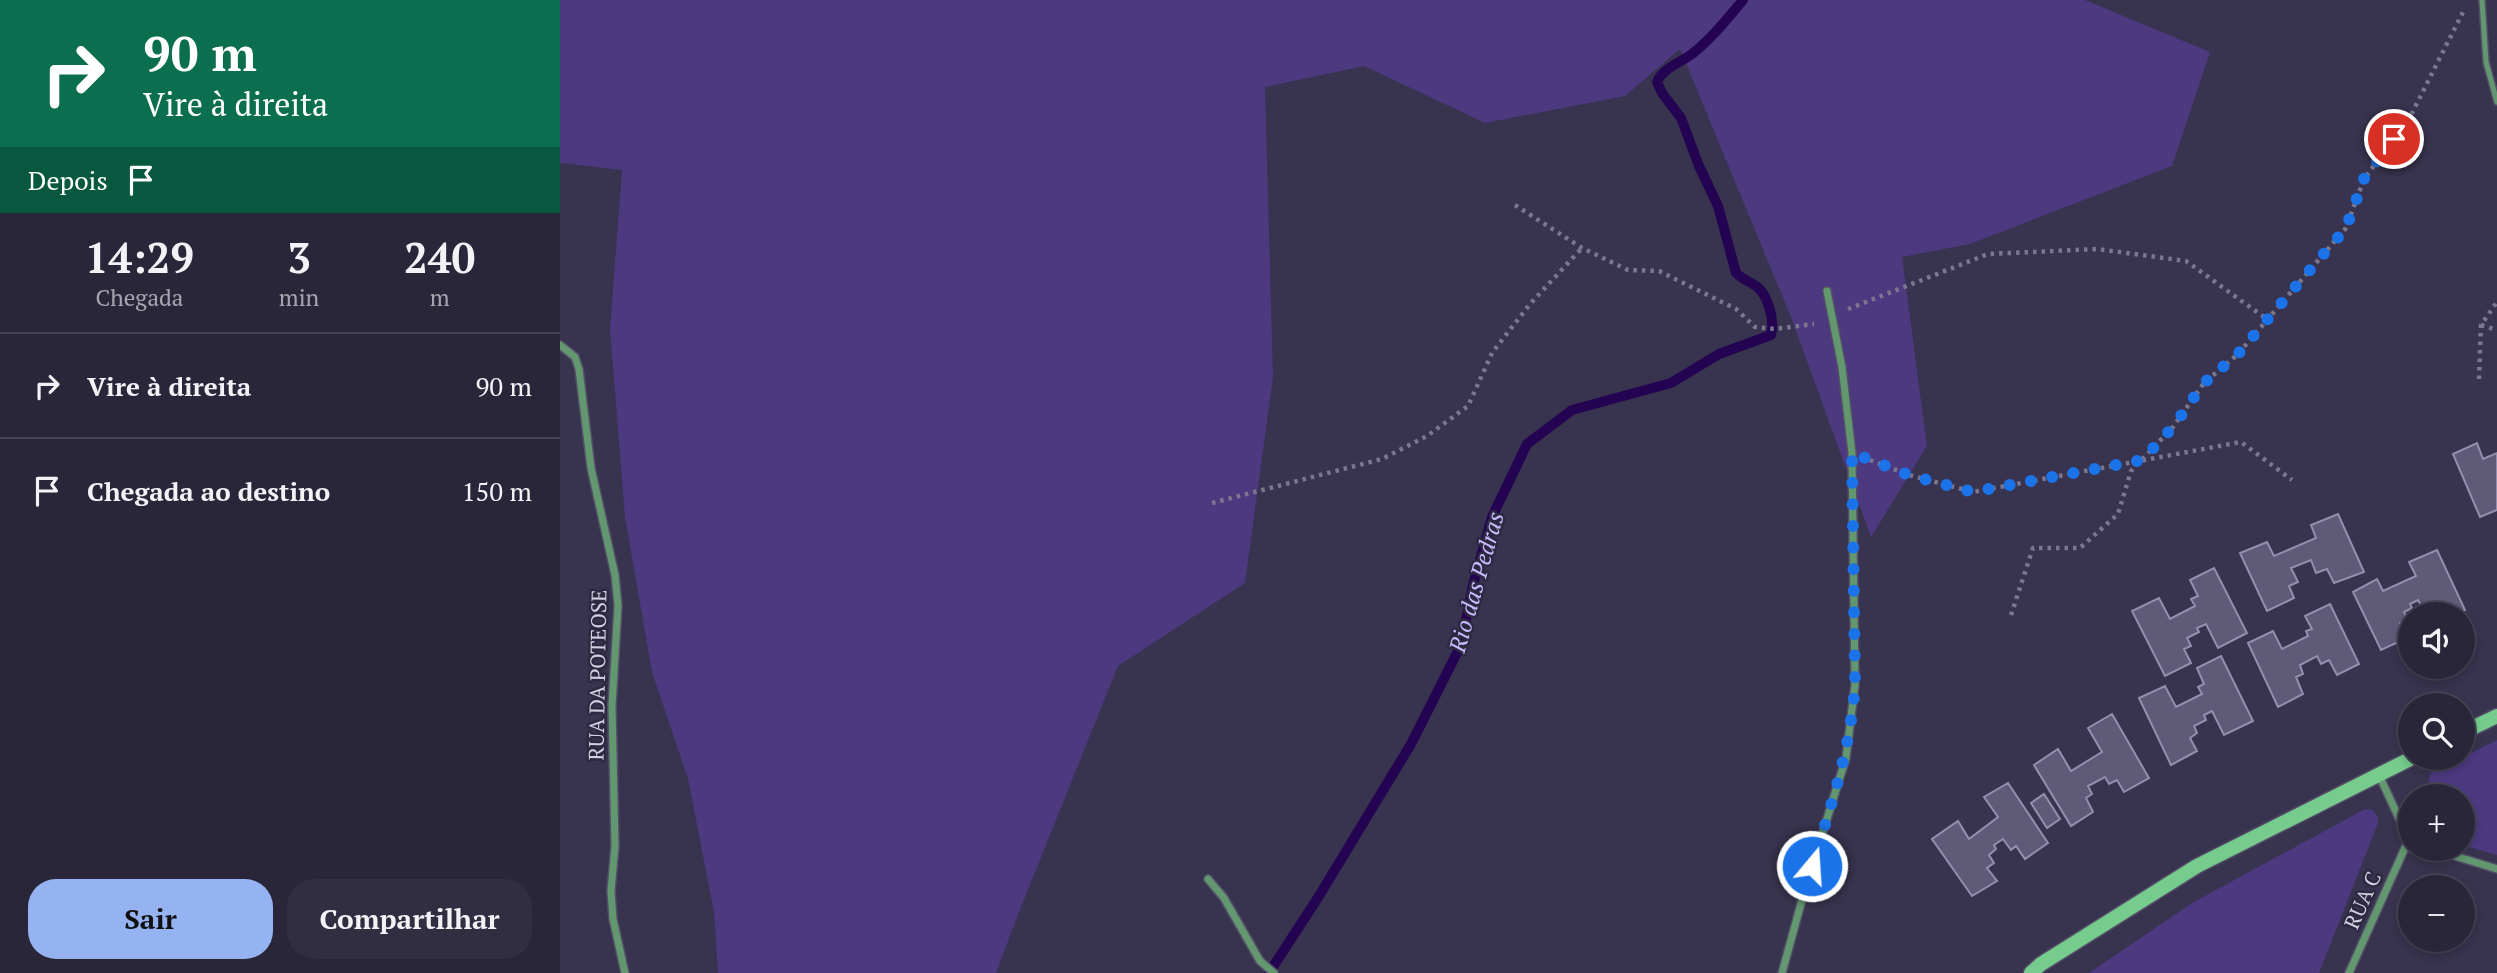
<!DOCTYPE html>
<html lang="pt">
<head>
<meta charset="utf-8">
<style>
	:root { --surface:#2a263a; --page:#322e42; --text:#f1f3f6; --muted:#a5a5af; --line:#464354; --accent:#95b2f1 }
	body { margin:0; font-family:"PT Serif",serif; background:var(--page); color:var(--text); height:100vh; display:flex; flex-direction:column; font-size:26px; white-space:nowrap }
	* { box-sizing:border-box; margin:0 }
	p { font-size:23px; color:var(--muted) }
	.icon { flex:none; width:38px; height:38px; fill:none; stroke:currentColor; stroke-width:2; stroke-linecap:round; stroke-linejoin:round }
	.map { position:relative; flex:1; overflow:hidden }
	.sheet { display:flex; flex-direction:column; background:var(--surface); width:560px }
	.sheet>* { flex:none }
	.top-card { background:#0b6e4f; color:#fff; overflow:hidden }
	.buttons { position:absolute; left:1838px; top:602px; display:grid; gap:14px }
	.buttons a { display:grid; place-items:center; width:77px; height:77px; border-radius:50%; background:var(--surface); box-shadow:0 4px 10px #0003,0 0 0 2px var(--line); font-size:35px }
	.pin { position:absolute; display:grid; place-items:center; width:60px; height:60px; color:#fff; margin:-30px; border:4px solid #fff; border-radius:50%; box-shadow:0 2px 7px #0007 }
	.me { position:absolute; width:77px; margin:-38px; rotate:18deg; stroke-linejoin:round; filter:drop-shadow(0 0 5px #0008) }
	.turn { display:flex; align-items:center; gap:24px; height:147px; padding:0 28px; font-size:32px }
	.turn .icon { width:91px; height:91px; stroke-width:2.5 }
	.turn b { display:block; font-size:49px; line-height:60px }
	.then { display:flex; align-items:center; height:66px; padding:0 28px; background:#0003; gap:14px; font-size:26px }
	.eta { display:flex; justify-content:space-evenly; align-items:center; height:119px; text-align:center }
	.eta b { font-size:42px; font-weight:700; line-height:49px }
	.action { display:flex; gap:14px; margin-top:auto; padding:14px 28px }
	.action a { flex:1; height:80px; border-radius:28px; background:var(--accent); color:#111; font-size:28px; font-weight:700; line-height:80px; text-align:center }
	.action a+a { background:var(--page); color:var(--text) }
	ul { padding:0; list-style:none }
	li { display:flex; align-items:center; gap:21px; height:105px; padding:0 28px; border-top:2px solid var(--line) }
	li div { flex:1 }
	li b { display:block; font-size:26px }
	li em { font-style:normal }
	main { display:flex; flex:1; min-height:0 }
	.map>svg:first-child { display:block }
	.green { fill:#4c3980 }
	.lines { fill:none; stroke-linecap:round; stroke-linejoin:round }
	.stream { stroke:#240452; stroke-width:10 }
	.building { fill:#5f5a77; stroke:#948faf; stroke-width:2 }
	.service-casing { stroke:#544f68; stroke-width:8 }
	.minor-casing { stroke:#544f68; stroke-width:10 }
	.secondary-casing { stroke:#544f68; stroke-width:17 }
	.path { stroke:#7b778e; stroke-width:4.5; stroke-dasharray:3.5 5; stroke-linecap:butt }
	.service { stroke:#62976f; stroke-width:5 }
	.minor { stroke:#62976f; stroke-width:7 }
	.secondary { stroke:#75cc8c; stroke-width:14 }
	.route { stroke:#1a73e8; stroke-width:12; stroke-dasharray:0 21.6 }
	.labels { text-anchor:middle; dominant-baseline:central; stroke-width:5; stroke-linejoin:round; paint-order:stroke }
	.street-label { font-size:21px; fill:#d3d0e1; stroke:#2e2943 }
	.water-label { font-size:23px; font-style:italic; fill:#c8bcfe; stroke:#2e2943 }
</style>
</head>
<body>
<main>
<section class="sheet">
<div class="top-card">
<div class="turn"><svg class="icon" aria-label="right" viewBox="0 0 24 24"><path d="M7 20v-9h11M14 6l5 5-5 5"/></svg><div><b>90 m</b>Vire à direita</div></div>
<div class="then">Depois<svg class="icon" aria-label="arrive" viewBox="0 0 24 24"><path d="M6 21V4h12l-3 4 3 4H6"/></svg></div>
</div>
<div class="eta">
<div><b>14:29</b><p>Chegada</p></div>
<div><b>3</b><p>min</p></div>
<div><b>240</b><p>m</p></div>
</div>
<ul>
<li><svg class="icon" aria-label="right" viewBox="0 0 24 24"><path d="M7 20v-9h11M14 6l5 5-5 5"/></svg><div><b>Vire à direita</b></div><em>90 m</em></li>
<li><svg class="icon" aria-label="arrive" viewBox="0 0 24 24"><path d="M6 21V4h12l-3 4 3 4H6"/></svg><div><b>Chegada ao destino</b></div><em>150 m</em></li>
</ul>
<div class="action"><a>Sair</a><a>Compartilhar</a></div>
</section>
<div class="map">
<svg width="1937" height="973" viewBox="0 0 1937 973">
	<rect width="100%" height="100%" fill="#38334e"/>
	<!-- green -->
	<path class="green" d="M0 0H1525L1650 52 1612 166 1410 244 1342 257 1367 446 1311 537 1231 317 1120 49 1065 96 925 123 804 66 705 87 713 377 685 583 558 666 459 912 436 973H158L154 912 128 779 92 672 65 517 50 329 62 170 0 163Z
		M1937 740V855L1902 845V796H1868L1870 773Z
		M1805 809 1813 810 1818 818V823L1759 973H1529L1632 903Z"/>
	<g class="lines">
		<!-- stream -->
		<path class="stream" d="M709 973 759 896 851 744 901 645 913 585 932 517 967 444 1012 410 1111 383 1159 354 1211 335C1215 322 1208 294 1196 286 1189 281 1183 280 1176 273L1158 206 1139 166 1121 118 1102 93 1097 82C1102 69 1121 62 1132 54 1152 38 1167 19 1183 0"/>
	</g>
	<!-- building -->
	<path class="building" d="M1917 443 1923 459 1937 453V510L1920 517 1893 454Z
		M1778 514 1804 572 1774 583 1767 569 1756 573 1751 560 1731 568 1738 582 1729 586 1734 598 1707 611 1680 553 1707 542 1714 556 1756 538 1751 525Z
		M1877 550 1905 610 1896 614H1877L1873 606 1864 611 1858 600 1850 604 1852 608 1844 612 1848 620 1840 623 1847 638 1821 650 1793 592 1817 579 1823 591 1856 576 1849 562Z
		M1654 568 1687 633 1658 648 1646 624 1637 628 1639 632 1627 638 1631 646 1624 649 1631 663 1605 676 1572 611 1599 598 1610 619 1635 606 1631 599 1638 596 1630 580Z
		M1770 604 1799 664 1777 675 1769 660 1761 664 1757 656 1740 665 1743 674 1736 677 1743 694 1718 707 1688 643 1713 631 1722 649 1748 636 1746 631 1752 629 1745 616Z
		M1661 656 1693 721 1664 735 1652 711 1644 715 1646 720 1634 726 1637 733 1630 738 1637 751 1611 765 1579 698 1605 686 1616 707 1642 694 1638 687 1644 684 1637 668Z
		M1552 714 1589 778 1564 792 1557 780 1549 784 1545 777 1528 786 1532 794 1526 798 1533 812 1511 826 1474 765 1498 749 1511 771 1542 752 1528 728Z
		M1448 783 1488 843 1465 859 1456 846 1451 850 1443 839 1434 845 1436 849 1429 855 1434 863 1427 868 1437 881 1412 896 1372 839 1398 821 1409 839 1438 817 1424 797Z
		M1484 794 1500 819 1487 828 1471 803Z"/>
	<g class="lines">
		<defs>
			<path id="service" d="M1922 0 1926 62 1937 102"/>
			<path id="minor" d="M0 345 15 357 19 369 31 468 55 575 58 606 52 706 55 846 51 891 53 919 65 973
				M1819 775 1850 842
				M1872 849 1937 869
				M648 879 664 898 700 961 714 973
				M1222 973 1245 889 1286 758 1295 685 1292 453 1282 367 1267 291
				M1789 973 1848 841"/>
			<path id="secondary" d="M1902 733 1937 716
				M1471 973 1481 964 1637 866 1852 758"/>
		</defs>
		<!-- service casing -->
		<use href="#service" class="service-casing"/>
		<!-- minor casing -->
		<use href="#minor" class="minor-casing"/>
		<!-- secondary casing -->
		<use href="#secondary" class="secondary-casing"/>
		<!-- path -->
		<path class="path" d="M955 205 1022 248 1068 270 1099 271 1176 309 1195 327 1215 329 1254 324
			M1288 309 1428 254 1537 249 1626 261 1708 320
			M1921 325 1937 330
			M1919 379 1921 325 1937 302
			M1310 460 1349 475 1413 492 1681 442 1732 480
			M652 503 822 459 867 436 908 406 932 353 970 304 1022 248
			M1451 615 1473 548H1520L1558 514 1571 471 1613 427 1644 383 1677 355 1786 228 1804 179 1849 119 1904 10"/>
		<!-- service -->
		<use href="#service" class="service"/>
		<!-- minor -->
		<use href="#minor" class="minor"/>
		<!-- secondary -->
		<use href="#secondary" class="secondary"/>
	</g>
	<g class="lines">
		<!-- route -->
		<path class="route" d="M1252 866C1272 803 1290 751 1295 685L1292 453 1349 475 1413 492 1582 460 1613 427 1644 383 1677 355 1786 228 1804 179 1834 139"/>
	</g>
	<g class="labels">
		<!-- street labels -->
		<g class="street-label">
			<text transform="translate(37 675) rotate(-89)">RUA DA POTEOSE</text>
			<text transform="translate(1802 900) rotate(-66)">RUA C</text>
		</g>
		<!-- water labels -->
		<g class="water-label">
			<text transform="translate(916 582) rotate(-74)">Rio das Pedras</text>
		</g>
	</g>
</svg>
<div class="buttons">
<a><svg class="icon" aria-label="sound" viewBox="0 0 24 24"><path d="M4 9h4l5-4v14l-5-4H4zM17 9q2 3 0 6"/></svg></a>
<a><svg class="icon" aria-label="search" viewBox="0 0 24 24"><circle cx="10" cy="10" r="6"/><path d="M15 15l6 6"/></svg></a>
<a>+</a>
<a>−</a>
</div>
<div class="pin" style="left:1834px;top:139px;background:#d93025"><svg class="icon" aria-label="arrive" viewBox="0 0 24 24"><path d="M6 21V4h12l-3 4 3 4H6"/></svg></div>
<svg class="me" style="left:1252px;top:866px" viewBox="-20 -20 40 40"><circle r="17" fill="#1a73e8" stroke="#fff" stroke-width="3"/><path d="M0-11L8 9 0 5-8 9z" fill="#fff"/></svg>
</div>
</main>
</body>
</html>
